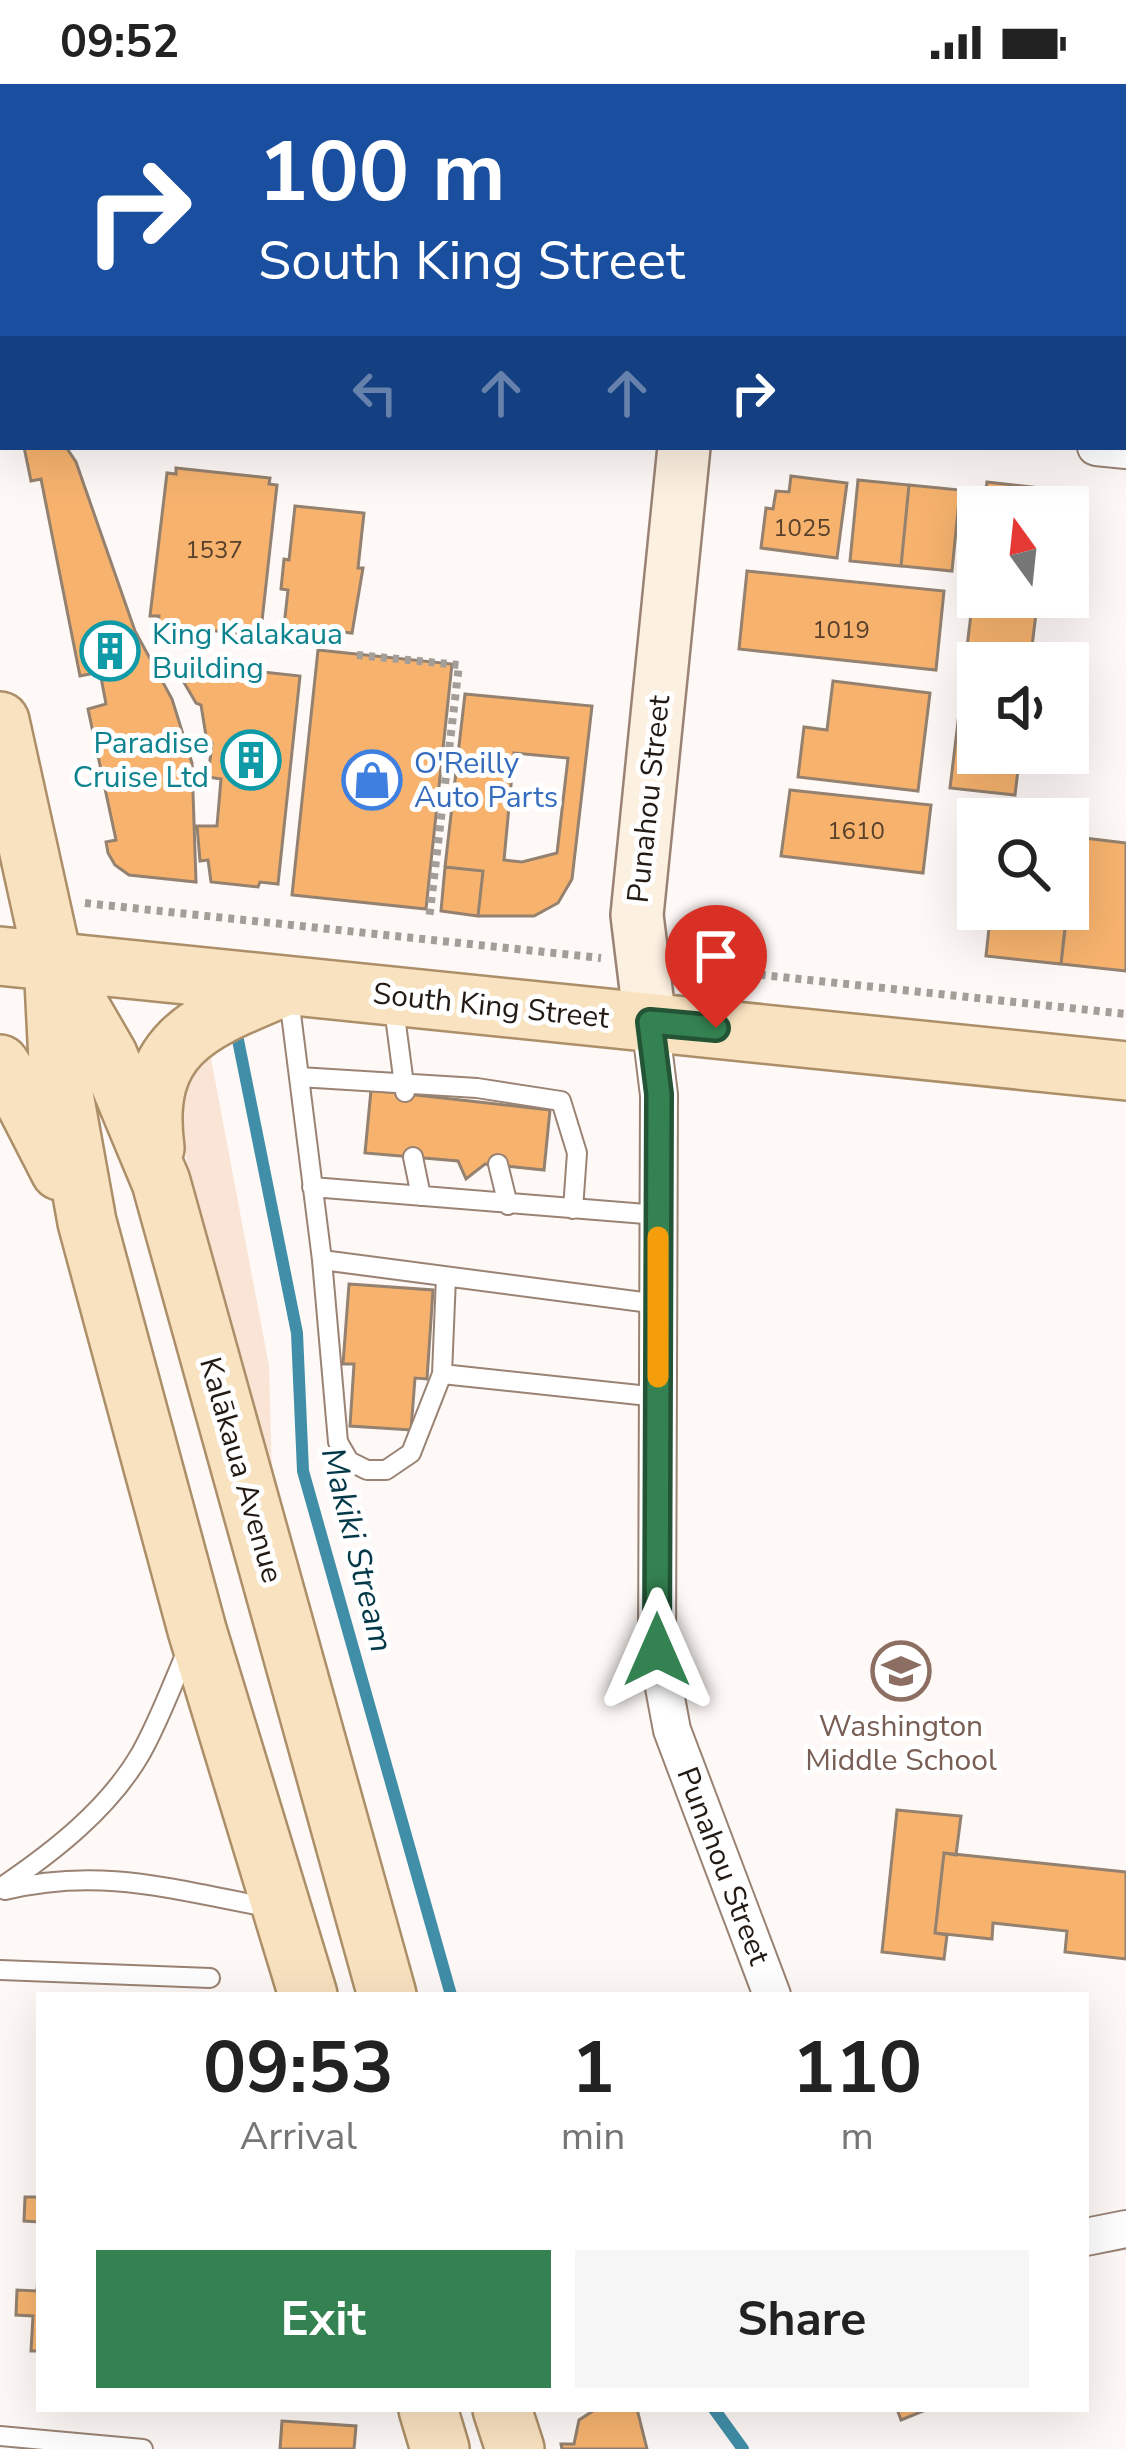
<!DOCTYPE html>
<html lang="en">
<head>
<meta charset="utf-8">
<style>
	:root { --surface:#fff; --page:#f6f6f6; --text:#222; --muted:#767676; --accent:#348251 }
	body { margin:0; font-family:"Nunito Sans",sans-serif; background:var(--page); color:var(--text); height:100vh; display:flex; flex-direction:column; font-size:45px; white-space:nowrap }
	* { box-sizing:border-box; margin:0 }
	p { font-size:39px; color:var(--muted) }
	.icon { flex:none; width:66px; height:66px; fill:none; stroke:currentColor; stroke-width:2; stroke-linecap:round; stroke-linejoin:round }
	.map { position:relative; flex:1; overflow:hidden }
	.details { position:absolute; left:36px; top:1908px; width:1053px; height:420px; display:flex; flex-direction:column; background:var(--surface); border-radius:0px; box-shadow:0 12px 48px #0002 }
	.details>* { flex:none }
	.guide { position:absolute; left:0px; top:0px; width:1128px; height:366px; box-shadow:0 12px 48px #0002; background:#1a4fa0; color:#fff; overflow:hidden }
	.needle { width:78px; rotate:345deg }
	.fabs { position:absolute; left:957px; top:402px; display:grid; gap:24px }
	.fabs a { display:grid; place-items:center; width:132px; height:132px; border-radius:0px; background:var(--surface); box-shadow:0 12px 48px #0002; font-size:60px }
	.pin { position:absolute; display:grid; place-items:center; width:102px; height:102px; color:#fff; margin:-123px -51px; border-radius:50% 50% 50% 0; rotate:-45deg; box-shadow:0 0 12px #0007 }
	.pin .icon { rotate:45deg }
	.me { position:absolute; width:132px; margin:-66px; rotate:0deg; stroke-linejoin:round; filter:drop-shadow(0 0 9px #0008) }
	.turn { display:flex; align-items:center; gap:42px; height:252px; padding:0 60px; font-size:54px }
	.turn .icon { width:156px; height:156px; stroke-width:2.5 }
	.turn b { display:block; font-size:84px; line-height:102px }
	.lanes { display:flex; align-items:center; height:114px; padding:0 60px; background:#0003; justify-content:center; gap:60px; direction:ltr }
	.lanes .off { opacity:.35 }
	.eta { display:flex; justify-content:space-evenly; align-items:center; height:204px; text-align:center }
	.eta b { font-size:72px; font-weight:700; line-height:84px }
	.cta { display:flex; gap:24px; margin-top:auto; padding:24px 60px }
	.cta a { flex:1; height:138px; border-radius:0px; background:var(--accent); color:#fff; font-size:48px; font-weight:700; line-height:138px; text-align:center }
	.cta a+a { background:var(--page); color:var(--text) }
	.status { display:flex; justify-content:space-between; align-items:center; height:84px; padding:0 60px; background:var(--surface); direction:ltr }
	.status svg { height:33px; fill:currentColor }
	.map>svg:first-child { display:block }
	.green { fill:#fae4d6 }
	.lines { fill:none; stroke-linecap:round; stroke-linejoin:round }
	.stream { stroke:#408ea8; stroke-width:12 }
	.building { fill:#f7b36e; stroke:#94816f; stroke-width:3; fill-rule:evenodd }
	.service-casing { stroke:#9a8374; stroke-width:22 }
	.minor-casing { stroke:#9a8374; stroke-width:40 }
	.secondary-casing { stroke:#9a8374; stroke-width:56 }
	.primary-casing { stroke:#ac8f68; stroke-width:62 }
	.path { stroke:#a49e99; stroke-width:8; stroke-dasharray:6 6; stroke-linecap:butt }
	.service { stroke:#fff; stroke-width:18 }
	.minor { stroke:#fff; stroke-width:36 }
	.secondary { stroke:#fcf0e0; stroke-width:51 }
	.primary { stroke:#f9e2c0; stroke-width:57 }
	.route-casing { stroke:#225435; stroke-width:30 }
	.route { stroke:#348251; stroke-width:21 }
	.slow { stroke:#f59e0b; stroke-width:21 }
	.labels { text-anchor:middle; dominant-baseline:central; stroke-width:10; stroke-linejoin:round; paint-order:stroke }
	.number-label { font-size:24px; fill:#58402a }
	.culture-label { font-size:30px; fill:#0d838f; stroke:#fff; text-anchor:start }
	.shop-label { font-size:30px; fill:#366cbe; stroke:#fff; text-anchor:start }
	.street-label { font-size:30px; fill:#231a14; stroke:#fff }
	.education-label { font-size:30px; fill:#785e54; stroke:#fff }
	.water-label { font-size:33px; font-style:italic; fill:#023848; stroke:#fff }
</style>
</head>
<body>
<div class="status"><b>09:52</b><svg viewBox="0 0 49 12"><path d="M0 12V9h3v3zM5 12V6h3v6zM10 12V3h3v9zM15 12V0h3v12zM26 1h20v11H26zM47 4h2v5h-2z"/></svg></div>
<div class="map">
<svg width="1126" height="2365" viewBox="0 0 1126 2365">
	<rect width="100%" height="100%" fill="#fef9f6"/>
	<!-- green -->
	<path class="green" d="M209 964 269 1282 273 1432 212 1215 178 1028 180 1004Z"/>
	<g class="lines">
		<!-- stream -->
		<path class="stream" d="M238 956 297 1249 303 1387 451 1911
			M714 2325 743 2365"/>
	</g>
	<!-- building -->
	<path class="building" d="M0 0H256L3 3V36Z
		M289 0H375L288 3Z
		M532 0H647L532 3Z
		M788 0H1119L787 3Z
		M1125 125H1126V261L1125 260Z
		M24 363H66L76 378 135 547 172 615 192 679 196 798 129 791 115 781 108 769 106 758 116 756 88 625 106 620 100 588 80 592 41 395 31 397Z
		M176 384 270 394 269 400 277 401 261 546 251 545 250 551 158 540 159 532H150L167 389 176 390Z
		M791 392 847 399 837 474 761 464 766 424 773 425 776 407 789 408Z
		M858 396 909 401 901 482 850 477Z
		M987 398 1051 405 1049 423H984Z
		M909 401 960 406 952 487 901 482Z
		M295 422 364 429 358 484H363L352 549 284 542 288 506 281 505 284 475 289 476Z
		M978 472V513H1038L1030 579H978V669H1020L1015 711 950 704Z
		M747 487 944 507 936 586 739 565Z
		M318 566 452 580 426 825 292 811Z
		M172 578 300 592 278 800 260 798 258 803 211 798 208 776 200 777 197 742H217L221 695 208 693 212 659 207 658 201 621 196 619Z
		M833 597 930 609 918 707 798 693 804 643 827 646Z
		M465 610 592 622 572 795 558 819 534 832H478L483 787 445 783ZM514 669 568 674 557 769 522 778 504 776Z
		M790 706 931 721 923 789 781 772Z
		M1068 753H1076L1068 819Z
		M1076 753 1126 759V887L1061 880Z
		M445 783 483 787 478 832 441 827Z
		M991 825H1067L1061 880 986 872Z
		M371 1006 550 1026 544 1086 485 1080 466 1095 458 1077 365 1069Z
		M349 1200 433 1206 427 1295 415 1294 411 1346 350 1342 354 1280H343Z
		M897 1726 961 1732 956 1771 944 1769 935 1849 947 1851 944 1875 882 1868Z
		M944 1769 1126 1788V1875L1065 1868 1067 1847 993 1839 992 1855 935 1849Z
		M25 2113H39V2138L24 2137Z
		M39 2175V2267H31L33 2232 16 2231 17 2206 37 2207Z
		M596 2325H637L647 2365H562L561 2360H574L579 2336Z
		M897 2325H928L901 2336Z
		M282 2337 356 2342 354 2365H280Z"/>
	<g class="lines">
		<defs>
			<path id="service" d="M288 906 322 1176
				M393 917 405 1008
				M299 993 477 1004 561 1017 577 1069 573 1125
				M413 1073 421 1112
				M498 1080 508 1121
				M312 1103 658 1131
				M446 1193 442 1290 411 1369 386 1386H367L349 1377 338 1358 322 1176 658 1220
				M442 1290 658 1313
				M0 1804C52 1769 109 1725 141 1669 159 1637 172 1601 187 1567
				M5 1806C103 1782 177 1807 273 1824
				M0 1886 210 1894
				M0 2352 143 2365"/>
			<path id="minor" d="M0 266H3
				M1096 363 1126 366
				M650 938 659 1011 657 1566 672 1646 772 1911
				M1086 2153 1126 2145"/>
			<path id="secondary" d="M728 3V0
				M650 938 637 831 684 363"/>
			<path id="primary" d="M0 637 53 877 58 977 87 1138 197 1546 308 1911
				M0 872 1126 987
				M58 885 108 971 161 1098 387 1911
				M0 980 23 1015 60 1087
				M155 1064C141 959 200 938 284 903
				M428 2325 440 2365
				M502 2325 515 2365"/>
		</defs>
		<!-- service casing -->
		<use href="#service" class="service-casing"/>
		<!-- minor casing -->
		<use href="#minor" class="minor-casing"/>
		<!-- secondary casing -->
		<use href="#secondary" class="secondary-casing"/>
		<!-- primary casing -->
		<use href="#primary" class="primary-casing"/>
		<!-- path -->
		<path class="path" d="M357 571 459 581 429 836
			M85 819 601 874
			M688 883 1126 930"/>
		<!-- service -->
		<use href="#service" class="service"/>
		<!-- minor -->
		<use href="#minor" class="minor"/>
		<!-- secondary -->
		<use href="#secondary" class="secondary"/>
		<!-- primary -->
		<use href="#primary" class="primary"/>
	</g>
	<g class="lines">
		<defs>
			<path id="route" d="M657 1566 659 1010 650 938 716 944"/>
		</defs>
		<!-- route casing -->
		<use href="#route" class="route-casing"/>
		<!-- route -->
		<use href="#route" class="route"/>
		<!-- slow -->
		<path class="slow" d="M658 1153V1293"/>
	</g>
	<!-- icons -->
	<defs>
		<symbol id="building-ring" viewBox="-11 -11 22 22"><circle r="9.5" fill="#fff" stroke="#0f9aa8" stroke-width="1.5"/><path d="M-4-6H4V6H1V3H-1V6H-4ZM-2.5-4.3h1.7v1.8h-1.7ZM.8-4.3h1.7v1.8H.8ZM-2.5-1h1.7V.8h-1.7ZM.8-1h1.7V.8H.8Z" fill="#0f9aa8"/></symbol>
		<symbol id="shop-ring" viewBox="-11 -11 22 22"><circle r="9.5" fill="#fff" stroke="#3f7fe0" stroke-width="1.5"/><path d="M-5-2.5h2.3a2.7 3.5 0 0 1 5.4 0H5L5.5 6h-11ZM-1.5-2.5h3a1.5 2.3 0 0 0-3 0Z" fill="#3f7fe0"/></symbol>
		<symbol id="school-ring" viewBox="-11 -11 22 22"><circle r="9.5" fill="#fff" stroke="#8d6e63" stroke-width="1.5"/><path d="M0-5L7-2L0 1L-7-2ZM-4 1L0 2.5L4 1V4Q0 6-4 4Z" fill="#8d6e63"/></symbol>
	</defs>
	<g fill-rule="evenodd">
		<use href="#building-ring" x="77" y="534" width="66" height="66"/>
		<use href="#building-ring" x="218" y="643" width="66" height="66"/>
		<use href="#shop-ring" x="339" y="663" width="66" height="66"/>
		<use href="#school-ring" x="868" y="1554" width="66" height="66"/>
	</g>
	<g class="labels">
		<!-- number labels -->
		<g class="number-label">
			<text x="802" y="444">1025</text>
			<text x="214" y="466">1537</text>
			<text x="841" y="546">1019</text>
			<text x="856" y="747">1610</text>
		</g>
		<!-- culture labels -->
		<g class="culture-label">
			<text x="152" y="550">King Kalakaua<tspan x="152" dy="34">Building</tspan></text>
			<text x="209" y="659" text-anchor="end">Paradise<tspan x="209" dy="34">Cruise Ltd</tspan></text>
		</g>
		<!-- shop labels -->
		<g class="shop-label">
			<text x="414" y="679">O'Reilly<tspan x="414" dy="34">Auto Parts</tspan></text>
		</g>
		<!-- street labels -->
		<g class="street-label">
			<text transform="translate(649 715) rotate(-84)">Punahou Street</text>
			<text transform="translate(491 922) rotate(6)">South King Street</text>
			<text transform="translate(241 1386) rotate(74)">Kalākaua Avenue</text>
			<text transform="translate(723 1782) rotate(69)">Punahou Street</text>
		</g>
		<!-- education labels -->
		<g class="education-label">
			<text x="901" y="1642">Washington<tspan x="901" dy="34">Middle School</tspan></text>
		</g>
		<!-- water labels -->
		<g class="water-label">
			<text transform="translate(357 1466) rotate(76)">Makiki Stream</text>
		</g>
	</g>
</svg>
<div class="fabs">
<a><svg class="needle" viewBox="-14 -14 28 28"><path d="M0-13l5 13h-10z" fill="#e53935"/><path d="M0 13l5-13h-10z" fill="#767676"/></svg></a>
<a><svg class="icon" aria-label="sound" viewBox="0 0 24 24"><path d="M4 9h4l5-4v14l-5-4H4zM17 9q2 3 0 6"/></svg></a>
<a><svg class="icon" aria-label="search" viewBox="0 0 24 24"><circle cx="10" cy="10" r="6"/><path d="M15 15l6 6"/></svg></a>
</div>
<div class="pin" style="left:716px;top:944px;background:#d93025"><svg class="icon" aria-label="arrive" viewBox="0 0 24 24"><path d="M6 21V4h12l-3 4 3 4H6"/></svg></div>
<svg class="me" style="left:657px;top:1566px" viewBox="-20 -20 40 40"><path d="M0-17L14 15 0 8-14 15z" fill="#348251" stroke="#fff" stroke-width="4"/></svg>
<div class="guide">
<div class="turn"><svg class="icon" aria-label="right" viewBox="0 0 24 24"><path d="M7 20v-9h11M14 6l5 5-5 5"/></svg><div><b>100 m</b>South King Street</div></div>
<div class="lanes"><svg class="icon off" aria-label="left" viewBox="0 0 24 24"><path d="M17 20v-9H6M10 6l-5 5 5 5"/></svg><svg class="icon off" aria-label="ahead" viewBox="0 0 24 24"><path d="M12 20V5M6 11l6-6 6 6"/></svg><svg class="icon off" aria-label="ahead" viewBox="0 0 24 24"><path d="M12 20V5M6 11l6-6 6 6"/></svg><svg class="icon" aria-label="right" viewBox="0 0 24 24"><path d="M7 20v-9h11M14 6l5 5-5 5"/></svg></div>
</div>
<section class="details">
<div class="eta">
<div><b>09:53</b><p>Arrival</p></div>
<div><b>1</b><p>min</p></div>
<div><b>110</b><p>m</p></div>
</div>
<div class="cta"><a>Exit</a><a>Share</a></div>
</section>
</div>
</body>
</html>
